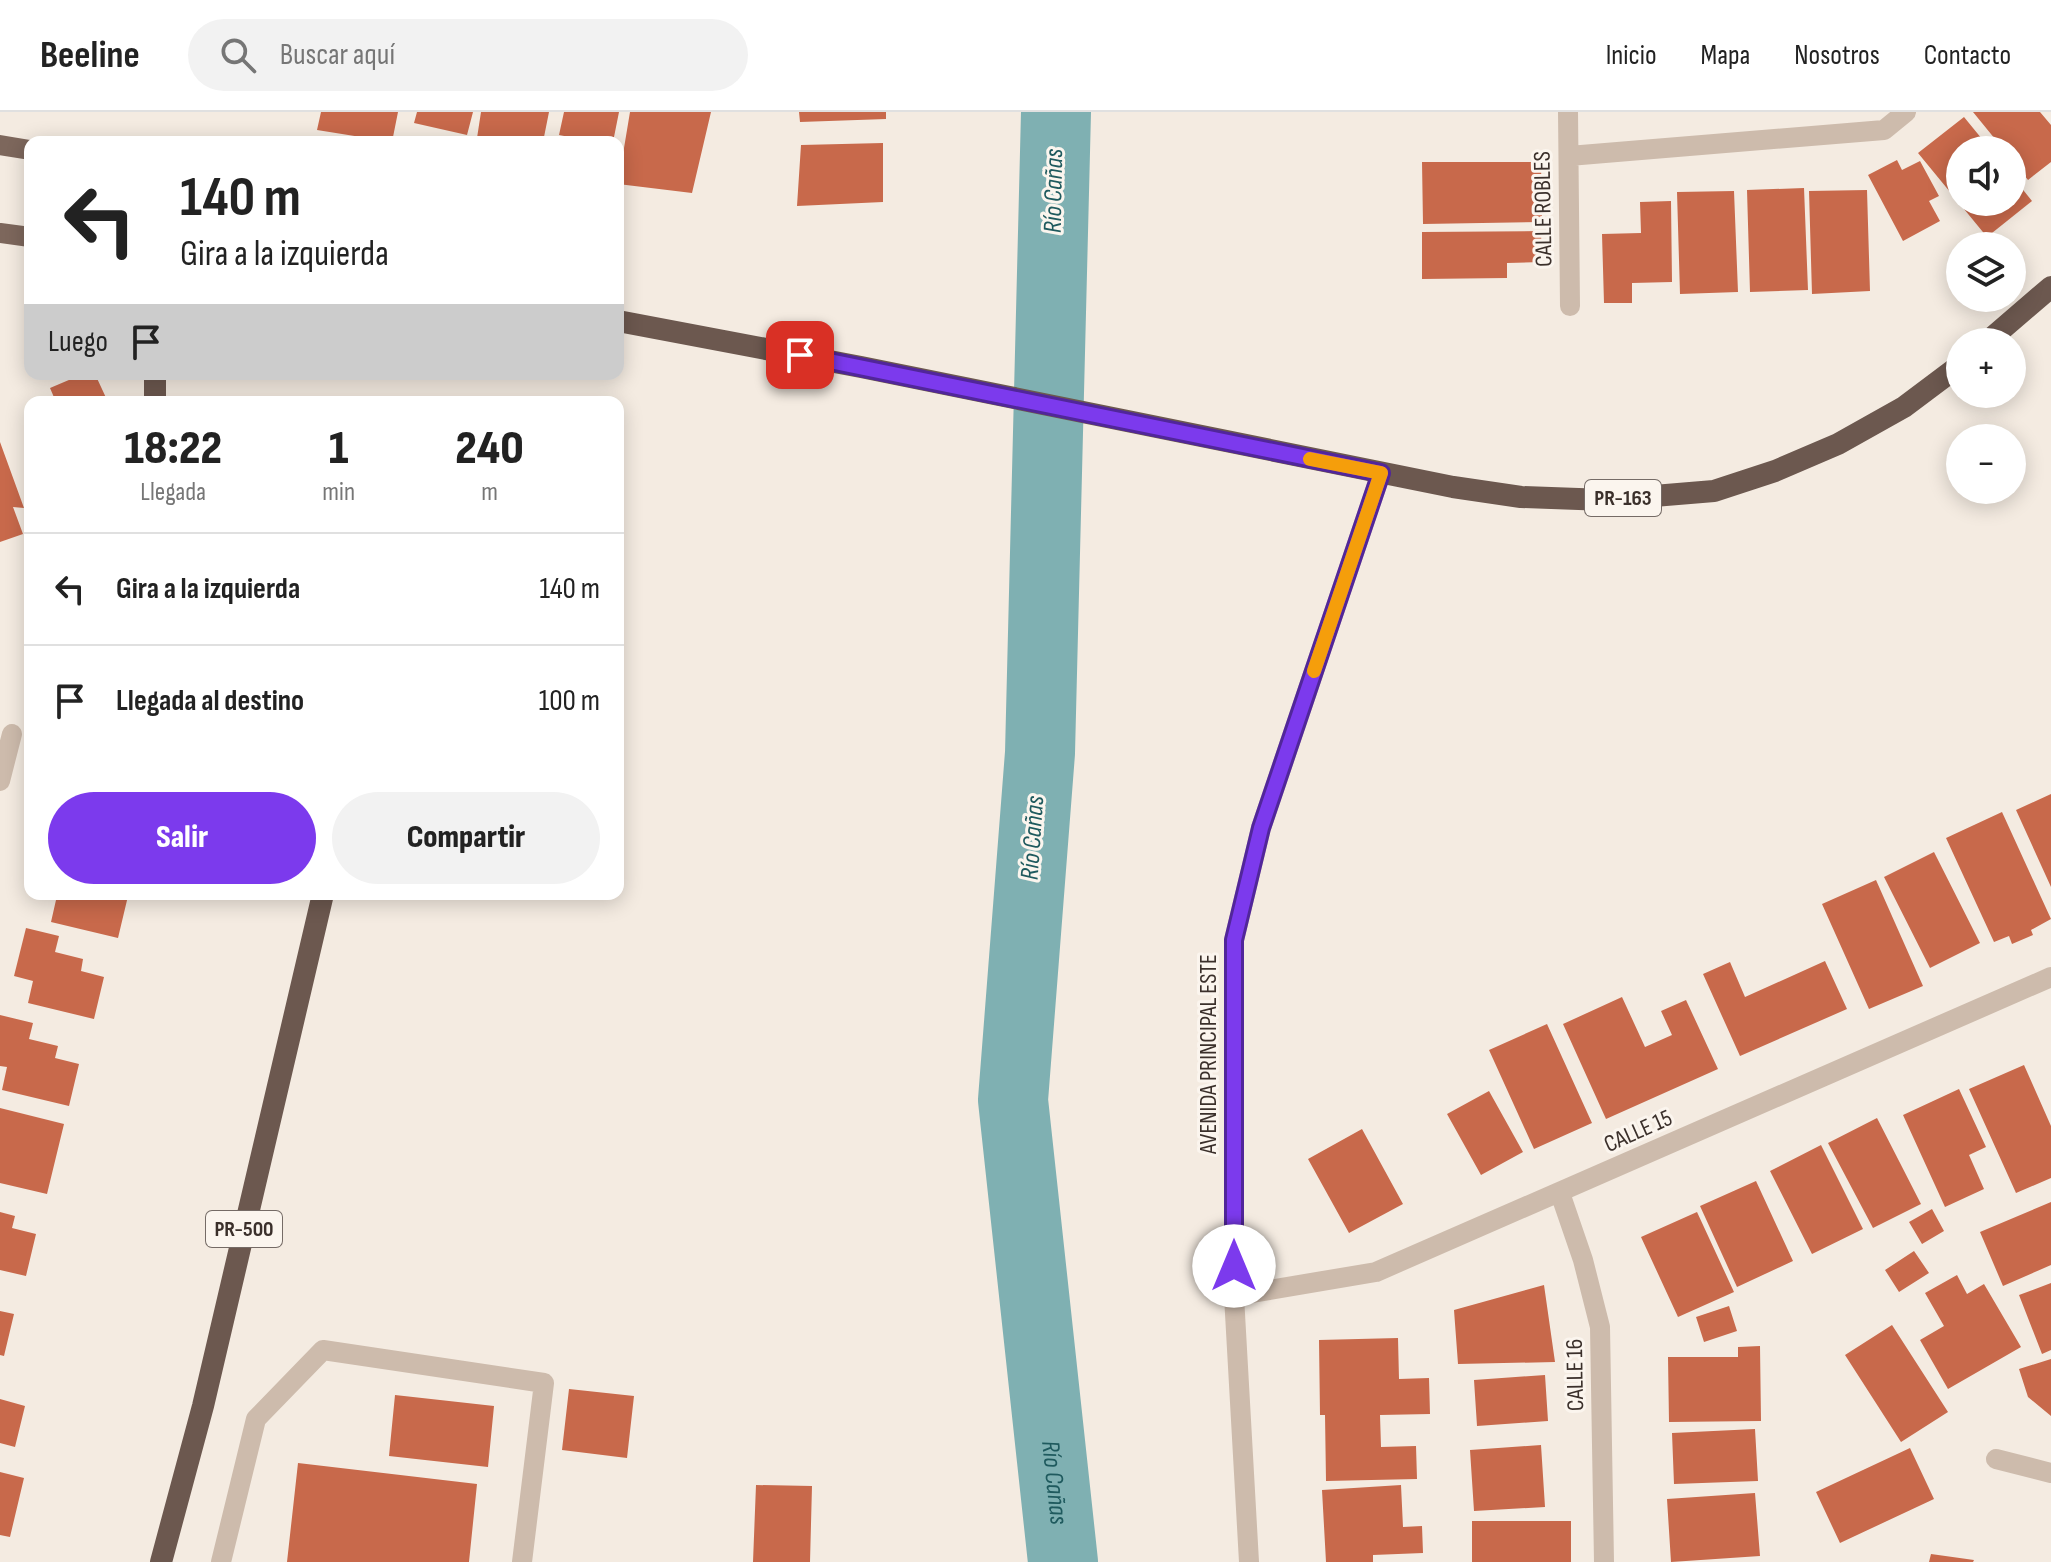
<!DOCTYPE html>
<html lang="es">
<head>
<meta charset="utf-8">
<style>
	:root { --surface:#fff; --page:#f2f2f2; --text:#222; --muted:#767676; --line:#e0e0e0; --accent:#7c3aed }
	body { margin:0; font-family:"Sofia Sans Condensed",sans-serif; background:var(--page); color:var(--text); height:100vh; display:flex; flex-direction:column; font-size:30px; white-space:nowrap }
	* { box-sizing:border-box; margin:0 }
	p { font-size:26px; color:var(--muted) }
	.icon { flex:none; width:44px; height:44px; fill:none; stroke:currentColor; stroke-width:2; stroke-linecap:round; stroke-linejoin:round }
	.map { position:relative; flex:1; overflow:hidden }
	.details { position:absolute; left:24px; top:284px; width:600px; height:504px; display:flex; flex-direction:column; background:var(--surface); border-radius:16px; box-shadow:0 4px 20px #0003 }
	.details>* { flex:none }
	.banner { position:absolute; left:24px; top:24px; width:600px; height:244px; border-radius:16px; box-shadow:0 4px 20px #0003; background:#fff; color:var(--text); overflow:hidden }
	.fabs { position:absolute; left:1946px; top:24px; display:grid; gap:16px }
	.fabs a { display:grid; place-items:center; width:80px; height:80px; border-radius:50%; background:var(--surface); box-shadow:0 4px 20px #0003; font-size:40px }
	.pin { position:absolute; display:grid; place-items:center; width:68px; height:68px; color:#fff; margin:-34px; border-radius:16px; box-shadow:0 4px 12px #0006 }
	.me { position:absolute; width:88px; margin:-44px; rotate:0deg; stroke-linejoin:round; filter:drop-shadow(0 0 6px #0008) }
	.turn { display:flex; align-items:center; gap:28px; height:168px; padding:0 24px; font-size:36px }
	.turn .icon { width:104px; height:104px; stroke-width:2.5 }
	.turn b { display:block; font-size:56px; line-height:68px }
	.then { display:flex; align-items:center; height:76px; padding:0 24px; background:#0003; gap:16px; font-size:30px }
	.eta { display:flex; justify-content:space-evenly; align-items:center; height:136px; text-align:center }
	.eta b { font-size:48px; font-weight:800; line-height:56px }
	.action { display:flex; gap:16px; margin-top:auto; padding:16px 24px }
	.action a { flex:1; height:92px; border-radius:48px; background:var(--accent); color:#fff; font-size:32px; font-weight:800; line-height:92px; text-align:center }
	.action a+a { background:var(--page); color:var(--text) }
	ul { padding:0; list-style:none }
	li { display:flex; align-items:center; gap:24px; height:112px; padding:0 24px; border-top:2px solid var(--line) }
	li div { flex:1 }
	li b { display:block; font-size:30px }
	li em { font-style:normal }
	header { display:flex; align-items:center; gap:48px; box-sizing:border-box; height:112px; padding:0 40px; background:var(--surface); border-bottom:2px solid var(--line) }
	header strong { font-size:38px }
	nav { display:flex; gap:44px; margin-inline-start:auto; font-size:28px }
	.search { width:560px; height:72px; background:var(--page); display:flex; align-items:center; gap:20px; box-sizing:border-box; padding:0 28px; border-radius:44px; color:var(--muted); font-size:30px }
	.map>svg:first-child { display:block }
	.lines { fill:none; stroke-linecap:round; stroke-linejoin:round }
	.river { stroke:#7fb0b2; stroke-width:70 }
	.building { fill:#c8694b }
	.service { stroke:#cdbbac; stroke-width:20 }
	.minor { stroke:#cdbbac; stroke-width:20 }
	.primary { stroke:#7d675c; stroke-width:20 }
	.trunk { stroke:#6c584f; stroke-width:22 }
	.route-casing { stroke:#51269a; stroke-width:20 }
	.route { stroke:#7c3aed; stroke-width:14 }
	.slow { stroke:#f59e0b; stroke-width:14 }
	.labels { text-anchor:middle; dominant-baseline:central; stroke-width:6; stroke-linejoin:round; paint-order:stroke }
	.shield { fill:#fbf5ee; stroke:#756b66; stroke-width:2 }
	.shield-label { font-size:22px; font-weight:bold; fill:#3b302b }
	.street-label { font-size:24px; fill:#3b302b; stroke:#fbf5ee }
	.water-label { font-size:26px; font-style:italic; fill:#1f5a5e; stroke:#fbf5ee }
</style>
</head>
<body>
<header>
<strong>Beeline</strong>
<div class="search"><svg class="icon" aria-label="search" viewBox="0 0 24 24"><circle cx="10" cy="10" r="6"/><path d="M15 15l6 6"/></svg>Buscar aquí</div>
<nav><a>Inicio</a><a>Mapa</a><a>Nosotros</a><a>Contacto</a></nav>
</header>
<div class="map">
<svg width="2051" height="1450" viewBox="0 0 2051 1450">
	<rect width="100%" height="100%" fill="#f4ebe1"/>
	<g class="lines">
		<!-- river -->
		<path class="river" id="s1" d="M1056 0 1040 641 1013 988 1063 1450"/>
	</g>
	<!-- building -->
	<path class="building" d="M321 0H398L392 30 317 18Z
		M417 0H473L467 23 414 11Z
		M481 0H549L543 30H502L477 26Z
		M564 0H619L613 30H595L559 23Z
		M630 0H711L692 81 618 72Z
		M799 0H886V7L800 10Z
		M1973 0H2040L2051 13V50L2028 68 2012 48V38H2004Z
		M1964 5 1991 38H1960V90H2012V64L2032 89 1987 125 1918 41Z
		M883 31V90L797 94 801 33Z
		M1897 48 1902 58 1920 49 1939 84 1929 89 1940 109 1903 129 1868 63Z
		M1422 50H1541L1542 110 1423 112Z
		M1804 76 1808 178 1750 180 1747 78Z
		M1867 78 1870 179 1812 182 1809 79Z
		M1734 79 1738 180 1680 182 1677 80Z
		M1671 89 1672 170 1632 171V191H1604L1602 122 1641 121 1640 90Z
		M1541 119 1542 150 1507 151V166L1422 167V120Z
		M83 262H95L108 290H56L50 276Z
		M0 330 24 396 13 395 23 422 0 430Z
		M2051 682V775L2016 698Z
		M2002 700 2051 807 2031 818 2033 823 2012 832 2009 824 1994 830 1946 726Z
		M1934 740 1980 831 1930 856 1884 765Z
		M1876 768 1923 874 1869 897 1822 792Z
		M38 782 128 784 118 826 51 810 56 788Z
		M26 816 59 824 55 840 83 847 81 859 104 865 94 907 28 891 33 869 14 864Z
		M1825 849 1847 897 1740 944 1703 862 1730 850 1745 885Z
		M1622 885 1645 935 1672 923 1661 899 1686 888 1718 957 1606 1007 1563 912Z
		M0 903 33 911 29 927 58 934 55 946 79 952 69 994 2 978 7 955 0 954Z
		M1547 912 1592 1011 1534 1037 1489 938Z
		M2024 953 2051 1014V1066L2016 1081 1969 977Z
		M1959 977 1986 1035 1969 1043 1984 1077 1945 1095 1903 1003Z
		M1489 979 1523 1040 1481 1063 1447 1002Z
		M0 996 64 1012 47 1082 0 1071Z
		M1877 1006 1921 1092 1873 1116 1828 1031Z
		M1362 1017 1403 1092 1349 1121 1308 1047Z
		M1821 1033 1863 1117 1812 1142 1770 1059Z
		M1756 1069 1793 1149 1737 1175 1700 1094Z
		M2051 1090V1153L2003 1174 1980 1120Z
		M1932 1097 1944 1119 1922 1132 1909 1110Z
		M0 1100 15 1104 12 1116 36 1122 26 1164 0 1158Z
		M1697 1100 1734 1180 1678 1205 1641 1125Z
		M1914 1139 1929 1161 1899 1180 1885 1158Z
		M1957 1163 1967 1182 1984 1172 2021 1235 1948 1277 1920 1228 1944 1214 1925 1181Z
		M2051 1171V1238L2042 1242 2019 1183Z
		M1544 1173 1555 1250 1458 1252 1454 1198Z
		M1729 1194 1737 1219 1704 1230 1696 1205Z
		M0 1199 14 1202 4 1244 0 1243Z
		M1892 1213 1948 1300 1901 1330 1845 1243Z
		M1398 1226 1399 1267 1429 1266 1430 1302 1380 1303 1381 1335 1416 1334 1417 1367 1326 1369 1325 1303H1320L1319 1228Z
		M1760 1234 1761 1309 1669 1310 1668 1245H1738V1235Z
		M2051 1247V1304L2028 1285 2019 1257Z
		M1545 1263 1548 1309 1477 1314 1474 1268Z
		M569 1277 634 1284 627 1346 562 1338Z
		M395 1283 494 1294 488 1355 389 1344Z
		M0 1287 25 1294 15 1335 0 1331Z
		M1755 1317 1758 1369 1674 1372 1672 1321Z
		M1541 1333 1545 1395 1474 1399 1470 1338Z
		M1910 1336 1934 1387 1840 1431 1816 1380Z
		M298 1351 477 1372 469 1450H287Z
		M0 1360 24 1366 10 1425 0 1423Z
		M756 1373 812 1374 810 1450H753Z
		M1401 1373 1403 1415 1422 1414 1423 1441 1373 1443V1450H1326L1322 1378Z
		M1755 1381 1760 1444 1671 1450 1667 1387Z
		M1472 1409H1571V1450H1472Z
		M1931 1442 1974 1448 1973 1450H1929Z"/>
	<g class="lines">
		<!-- service -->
		<path class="service" d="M221 1450 256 1307 323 1238 544 1271 522 1450"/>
		<!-- minor -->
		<path class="minor" d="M1568 0 1570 194
			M1569 44 1884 18 1906 0
			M0 669 12 622
			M1560 1081 1583 1148 1600 1215 1604 1450
			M1234 1184 1376 1160 2051 865
			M1996 1347 2051 1361
			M1249 1450 1234 1184V828L1261 716 1381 361"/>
		<!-- primary -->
		<path class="primary" d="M0 33 30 38
			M0 121 30 125"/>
		<!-- trunk -->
		<path class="trunk" d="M618 209 861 255 1453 375 1521 385 1606 388 1714 379 1775 359 1838 332 1904 295 1960 253
			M1987 230 2051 175
			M155 262V290
			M161 1450 203 1294 323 782"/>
	</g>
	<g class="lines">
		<defs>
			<path id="route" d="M800 243 1381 361 1261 716 1234 828V1154"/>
		</defs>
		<!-- route casing -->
		<use href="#route" class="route-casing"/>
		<!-- route -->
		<use href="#route" class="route"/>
		<!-- slow -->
		<path class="slow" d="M1310 347 1381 361 1314 559"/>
	</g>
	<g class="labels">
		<!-- shield labels -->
		<g class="shield">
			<rect x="1585" y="368" width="76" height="36" rx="6"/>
			<rect x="206" y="1099" width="76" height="36" rx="6"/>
		</g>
		<g class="shield-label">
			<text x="1623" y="386">PR-163</text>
			<text x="244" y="1117">PR-500</text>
		</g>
		<!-- street labels -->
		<g class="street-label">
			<text transform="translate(1543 97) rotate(-91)">CALLE ROBLES</text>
			<text transform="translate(1208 942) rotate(-90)">AVENIDA PRINCIPAL ESTE</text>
			<text transform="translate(1638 1019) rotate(-24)">CALLE 15</text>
			<text transform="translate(1575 1263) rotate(-91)">CALLE 16</text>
		</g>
		<!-- water labels -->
		<g class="water-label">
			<text transform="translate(1054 79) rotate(-89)">Río Cañas</text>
			<text transform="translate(1033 726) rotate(-86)">Río Cañas</text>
			<text stroke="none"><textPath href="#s1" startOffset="1374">Río Cañas</textPath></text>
		</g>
	</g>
</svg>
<div class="fabs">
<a><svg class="icon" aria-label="sound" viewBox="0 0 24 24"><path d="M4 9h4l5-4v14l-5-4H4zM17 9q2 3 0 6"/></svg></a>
<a><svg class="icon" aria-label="layers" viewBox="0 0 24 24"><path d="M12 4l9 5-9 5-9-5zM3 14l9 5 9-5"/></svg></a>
<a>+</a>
<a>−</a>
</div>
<div class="pin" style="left:800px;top:243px;background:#d93025"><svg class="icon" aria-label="arrive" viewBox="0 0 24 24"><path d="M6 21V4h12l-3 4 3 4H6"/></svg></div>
<svg class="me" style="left:1234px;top:1154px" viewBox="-20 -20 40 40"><circle r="19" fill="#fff"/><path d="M0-13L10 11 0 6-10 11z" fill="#7c3aed"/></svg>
<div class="banner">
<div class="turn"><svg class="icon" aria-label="left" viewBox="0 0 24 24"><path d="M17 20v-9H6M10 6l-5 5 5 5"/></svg><div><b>140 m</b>Gira a la izquierda</div></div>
<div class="then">Luego<svg class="icon" aria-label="arrive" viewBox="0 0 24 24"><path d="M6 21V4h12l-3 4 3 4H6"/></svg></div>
</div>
<section class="details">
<div class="eta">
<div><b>18:22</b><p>Llegada</p></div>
<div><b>1</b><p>min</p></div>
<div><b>240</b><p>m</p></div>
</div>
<ul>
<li><svg class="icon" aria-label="left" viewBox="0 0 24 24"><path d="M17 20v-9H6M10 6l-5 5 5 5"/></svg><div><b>Gira a la izquierda</b></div><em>140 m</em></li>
<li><svg class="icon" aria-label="arrive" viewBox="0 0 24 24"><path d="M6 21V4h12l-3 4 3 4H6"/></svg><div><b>Llegada al destino</b></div><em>100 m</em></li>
</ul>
<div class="action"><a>Salir</a><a>Compartir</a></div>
</section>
</div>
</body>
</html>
